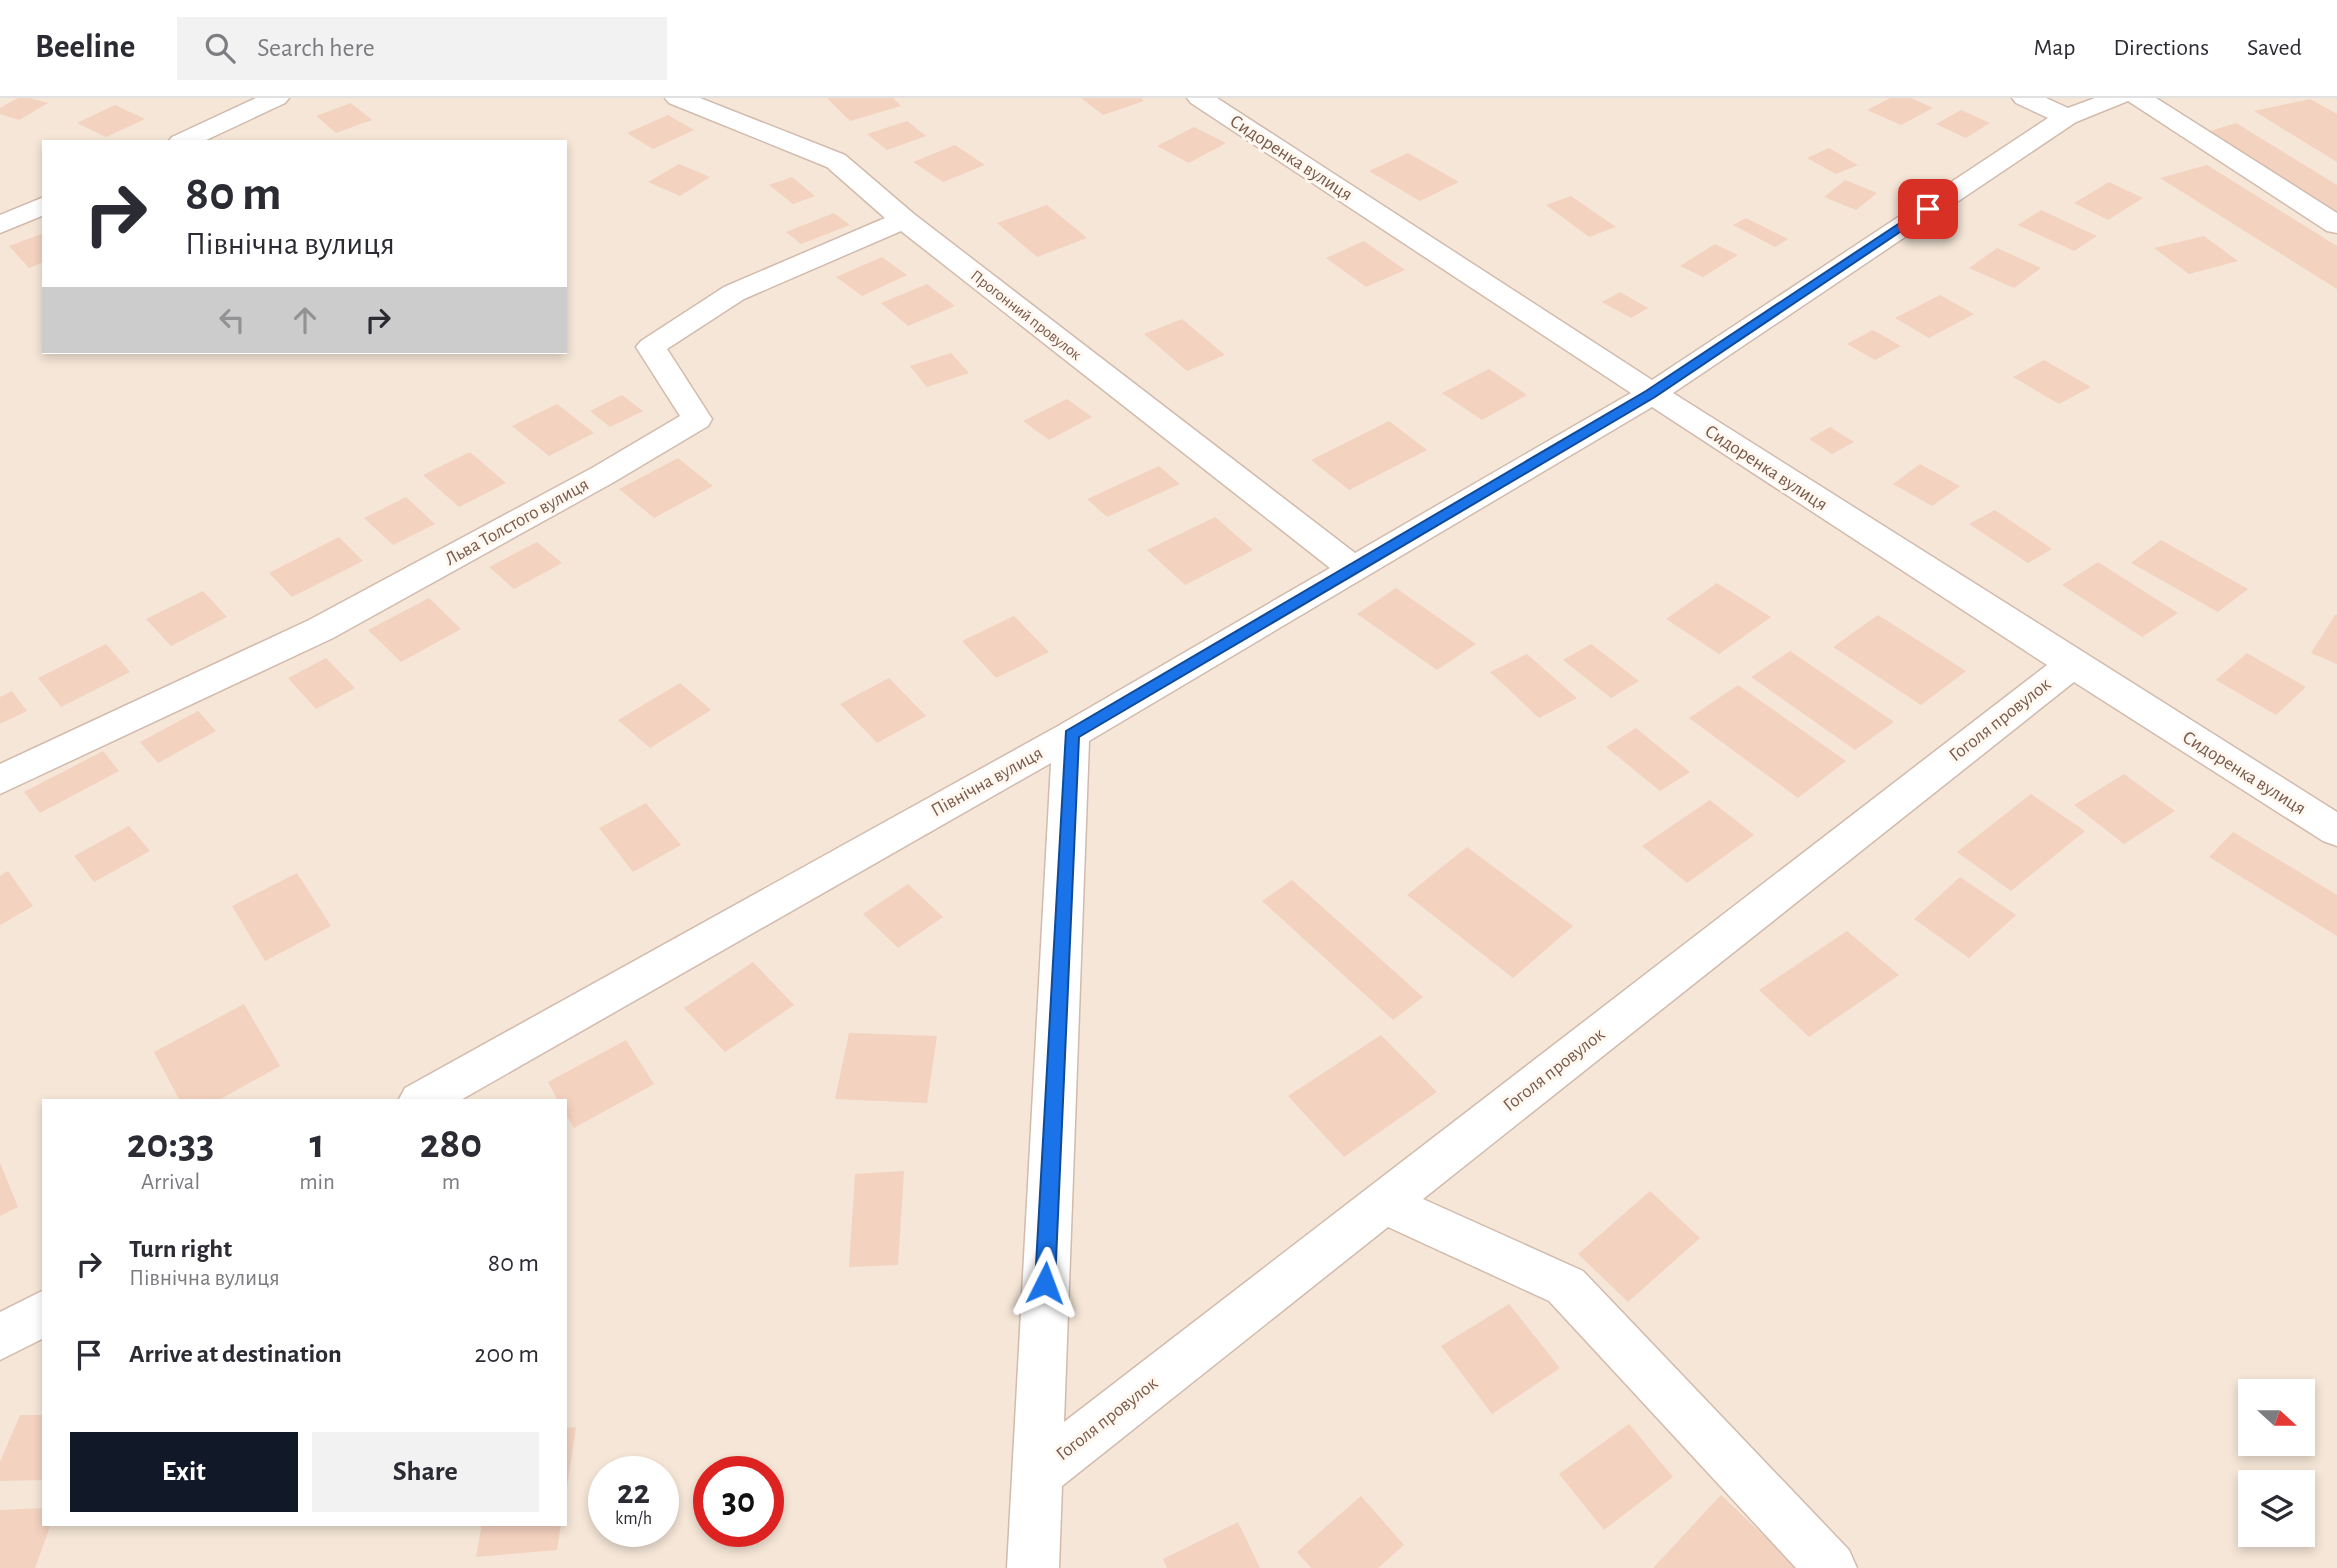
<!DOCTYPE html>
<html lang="en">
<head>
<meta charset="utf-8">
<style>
	:root { --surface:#fff; --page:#f2f2f3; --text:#2b2b33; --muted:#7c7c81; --line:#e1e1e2; --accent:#111827 }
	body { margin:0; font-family:"Alegreya Sans",sans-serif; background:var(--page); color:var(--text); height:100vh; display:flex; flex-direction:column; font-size:26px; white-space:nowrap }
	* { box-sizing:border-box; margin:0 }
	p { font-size:23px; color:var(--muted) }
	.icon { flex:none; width:38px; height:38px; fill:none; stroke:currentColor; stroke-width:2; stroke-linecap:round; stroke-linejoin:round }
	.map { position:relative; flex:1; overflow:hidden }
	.details { position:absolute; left:42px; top:1001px; width:525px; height:427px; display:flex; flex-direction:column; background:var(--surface); border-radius:0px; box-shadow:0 4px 10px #0003 }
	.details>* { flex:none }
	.guide { position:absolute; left:42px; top:42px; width:525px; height:214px; border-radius:0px; box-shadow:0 4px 10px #0003; background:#fff; color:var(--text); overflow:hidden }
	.needle { width:46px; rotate:111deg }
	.buttons { position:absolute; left:2238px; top:1281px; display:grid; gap:14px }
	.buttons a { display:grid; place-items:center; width:77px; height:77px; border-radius:0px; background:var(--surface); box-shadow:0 4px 10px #0003; font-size:35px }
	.speed { position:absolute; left:588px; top:1358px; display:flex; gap:14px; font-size:35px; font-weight:700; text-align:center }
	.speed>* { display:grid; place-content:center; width:91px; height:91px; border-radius:50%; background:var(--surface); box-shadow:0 4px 10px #0003; line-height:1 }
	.speed small { font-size:18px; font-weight:400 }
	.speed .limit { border:10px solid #d22; background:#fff; color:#111 }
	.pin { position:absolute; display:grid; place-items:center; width:60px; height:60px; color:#fff; margin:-30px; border-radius:14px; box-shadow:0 4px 10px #0006 }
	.me { position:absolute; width:77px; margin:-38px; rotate:3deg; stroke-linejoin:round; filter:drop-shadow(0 0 5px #0008) }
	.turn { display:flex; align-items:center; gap:24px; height:147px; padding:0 28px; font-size:32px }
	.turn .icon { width:91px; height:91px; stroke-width:2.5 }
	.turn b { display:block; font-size:49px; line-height:60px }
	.lanes { display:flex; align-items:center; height:66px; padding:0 28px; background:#0003; justify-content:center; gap:35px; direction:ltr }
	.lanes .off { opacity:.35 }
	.eta { display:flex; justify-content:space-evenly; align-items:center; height:119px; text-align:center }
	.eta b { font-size:42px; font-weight:700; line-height:49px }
	.button { display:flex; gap:14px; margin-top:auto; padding:14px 28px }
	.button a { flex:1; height:80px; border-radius:0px; background:var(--accent); color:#fff; font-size:28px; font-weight:700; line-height:80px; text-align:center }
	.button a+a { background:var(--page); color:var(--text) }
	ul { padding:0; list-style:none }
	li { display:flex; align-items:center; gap:21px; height:91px; padding:0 28px }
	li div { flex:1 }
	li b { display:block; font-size:26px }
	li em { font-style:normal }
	header { display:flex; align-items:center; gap:42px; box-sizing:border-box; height:98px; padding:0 35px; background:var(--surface); border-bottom:2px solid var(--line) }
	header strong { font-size:33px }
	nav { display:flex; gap:38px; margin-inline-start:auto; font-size:24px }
	.search { width:490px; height:63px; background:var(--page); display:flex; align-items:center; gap:18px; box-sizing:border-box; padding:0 24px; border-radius:0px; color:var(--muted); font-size:26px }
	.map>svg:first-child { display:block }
	.residential { fill:#f5e6d7; fill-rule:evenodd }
	.building { fill:#f4d2c0 }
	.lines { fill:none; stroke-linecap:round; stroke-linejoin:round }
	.minor-casing { stroke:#d1bbad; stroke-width:3 }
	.minor { fill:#fff; fill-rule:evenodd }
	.route { fill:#1a73e8; stroke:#114b97; stroke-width:2 }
	.labels { text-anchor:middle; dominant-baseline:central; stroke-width:6; stroke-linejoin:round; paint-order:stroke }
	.far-street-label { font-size:16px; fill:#7a594b; stroke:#fff8f0 }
	.street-label { font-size:19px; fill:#7a594b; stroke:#fff8f0 }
</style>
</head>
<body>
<header>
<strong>Beeline</strong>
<div class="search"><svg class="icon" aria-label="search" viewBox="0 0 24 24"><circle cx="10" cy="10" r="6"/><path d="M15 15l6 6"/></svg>Search here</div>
<nav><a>Map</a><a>Directions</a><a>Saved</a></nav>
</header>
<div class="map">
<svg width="2337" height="1470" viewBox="0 0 2337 1470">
	<rect width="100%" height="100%" fill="#fdf4e9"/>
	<!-- residential -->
	<path class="residential" d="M0 0H2337V1470H0ZM44 44H565V254H44ZM44 1003H565V1426H44ZM2250 1293H2303V1346H2250ZM604 1374H663V1433H604ZM709 1374H768V1433H709ZM2250 1384H2303V1437H2250Z"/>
	<!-- building -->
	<path class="building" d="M18 0H30L48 5 19 22 0 16V10Z
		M827 0H893L901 8 850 23Z
		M1081 0H1141L1144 3 1103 17Z
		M1890 0H1911L1933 10 1901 27 1867 12Z
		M2310 1 2337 16V64L2254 13Z
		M351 5 372 22 336 35 316 18Z
		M115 7 145 21 106 39 77 25Z
		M1961 12 1990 25 1966 40 1936 26Z
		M668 17 694 32 653 51 627 35Z
		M907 23 926 38 887 52 867 36Z
		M2236 25 2337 87V116L2207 34Z
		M1194 29 1226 45 1189 65 1157 48Z
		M955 47 985 67 943 84 913 64Z
		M1829 50 1858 67 1836 76 1807 60Z
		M1408 55 1459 84 1420 103 1369 73Z
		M679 66 710 79 680 98 648 84Z
		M2207 67 2337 148V191L2160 80Z
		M792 79 815 98 793 106 769 87Z
		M1845 82 1877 95 1856 112 1824 99Z
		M2109 84 2143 100 2108 122 2074 105Z
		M1571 98 1616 129 1589 139 1546 107Z
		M1047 107 1087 140 1037 159 997 125Z
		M2041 112 2097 138 2074 153 2018 127Z
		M834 115 850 127 801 146 786 134Z
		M1746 120 1788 141 1775 149 1733 127Z
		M44 135V164L29 170 9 148Z
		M2204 138 2238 163 2189 176 2154 150Z
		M1364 143 1405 172 1366 189 1326 160Z
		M1715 146 1738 157 1703 179 1680 168Z
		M1997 150 2041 170 2014 190 1969 170Z
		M882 159 907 177 862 198 836 179Z
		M927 186 955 208 908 228 881 205Z
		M1620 194 1648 210 1631 220 1602 204Z
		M1940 197 1974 216 1929 240 1895 220Z
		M1182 221 1225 257 1187 273 1144 236Z
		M1873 232 1901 248 1875 262 1847 246Z
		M951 255 969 275 927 289 910 268Z
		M2044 262 2091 289 2059 306 2013 279Z
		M1489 271 1527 297 1482 322 1442 295Z
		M622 297 643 313 610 329 590 313Z
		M1067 301 1092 319 1049 342 1023 323Z
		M557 306 594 335 549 358 512 328Z
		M1389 323 1427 352 1349 392 1311 362Z
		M1830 329 1854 344 1832 356 1809 341Z
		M470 354 506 385 459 409 423 377Z
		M678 360 713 388 654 420 619 391Z
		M1920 366 1960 388 1932 408 1893 386Z
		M1159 368 1180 386 1107 419 1087 401Z
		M406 399 435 426 393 447 364 420Z
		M1995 412 2052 451 2028 465 1969 426Z
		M1215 419 1253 452 1185 487 1147 452Z
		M339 439 363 463 292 499 269 475Z
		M2161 442 2248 491 2218 514 2131 465Z
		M537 444 562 465 514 491 489 469Z
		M2098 464 2178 515 2142 539 2062 487Z
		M1717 485 1771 519 1719 556 1666 521Z
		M1396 490 1476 546 1437 572 1357 516Z
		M203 493 227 519 171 548 146 521Z
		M429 500 461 531 401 564 368 532Z
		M1878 517 1966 573 1921 607 1833 549Z
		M2335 517H2337V566L2311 555Z
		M1014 518 1049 554 996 580 962 543Z
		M106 546 130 574 61 609 38 580Z
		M1591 546 1639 583 1611 600 1563 562Z
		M1790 553 1894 624 1855 652 1751 579Z
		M2247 555 2306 589 2276 617 2216 582Z
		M1527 556 1577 600 1539 620 1490 574Z
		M326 560 355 590 316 611 288 580Z
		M889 580 926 618 877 645 840 606Z
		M680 585 711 612 650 650 618 622Z
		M1738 587 1846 663 1798 700 1689 620Z
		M12 593 27 613 0 626V599Z
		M198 613 216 633 158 665 140 644Z
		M1636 630 1690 674 1660 693 1606 649Z
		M103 653 119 673 40 715 24 694Z
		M2124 676 2175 713 2124 746 2074 707Z
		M2031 696 2085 733 2011 793 1957 754Z
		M1710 702 1754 737 1687 785 1642 748Z
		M646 705 681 747 633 774 599 730Z
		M129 728 150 753 94 784 74 758Z
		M2233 734 2337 797V838L2209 759Z
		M1467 749 1573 828 1513 880 1407 797Z
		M8 773 33 808 0 827V778Z
		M297 775 331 828 265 863 232 808Z
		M1960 779 2016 817 1969 860 1914 821Z
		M1292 782 1423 899 1393 922 1262 803Z
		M908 786 943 819 898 850 863 816Z
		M1847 833 1899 877 1809 939 1759 892Z
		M753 864 794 907 725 954 684 910Z
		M244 906 280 968 217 1003H180L154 954Z
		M849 935 937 938 927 1005 835 1001Z
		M1381 937 1437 994 1344 1059 1288 998Z
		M626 942 654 986 574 1030 565 1015V1003H558L548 984Z
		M0 1065 18 1109 0 1118Z
		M904 1073 898 1167 849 1169 855 1076Z
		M1650 1093 1700 1140 1628 1204 1578 1156Z
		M1509 1206 1560 1270 1492 1316 1441 1248Z
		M20 1317H44V1382L0 1383V1364Z
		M1629 1326 1673 1379 1604 1432 1559 1376Z
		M576 1329 567 1389H565V1330Z
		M1721 1397 1798 1470H1653Z
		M1361 1398 1404 1447 1378 1470H1311L1297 1454Z
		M44 1410V1426H51L35 1470H0V1412Z
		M1238 1424 1260 1470H1167L1163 1461Z
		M482 1426H561L557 1452 476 1459Z"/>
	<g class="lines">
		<defs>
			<path id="minor" d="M256 0H289L285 5 202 44H168L172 39Z
				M665 0H700L845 57 914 116 1355 455 1631 295 1191 5 1187 0H1217L1652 282 2048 20 2016 5 2012 0H2046L2068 10 2095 0H2156L2337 115V135L2327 133 2128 3 2076 24 1673 295 2337 714V748L2323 743 2074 584 1423 1101 1583 1173 1849 1452 1857 1470H1796L1549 1203 1388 1129 1062 1388 1059 1470H1007L1051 665 459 1003H398L405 990 1058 628 1330 470 901 133 744 201 667 251 712 321 708 328 614 384 333 540 0 696V666L309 522 592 370 680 318 636 249 641 243 724 189 885 120 827 69 669 5ZM1652 309 2047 567 1064 1324 1089 643Z
				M44 99V117L0 135V117Z
				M44 1192V1240L0 1262V1214Z"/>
		</defs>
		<!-- minor casing -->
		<use href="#minor" class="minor-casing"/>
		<!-- minor -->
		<use href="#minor" class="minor"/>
	</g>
	<!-- route -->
	<path class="route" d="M1924 109 1934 111 1655 299 1079 639 1055 1185 1052 1191 1045 1194 1038 1191 1035 1185 1066 633 1646 293Z"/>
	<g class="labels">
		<!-- far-street labels -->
		<g class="far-street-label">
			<text transform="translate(1026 217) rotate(38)">Прогонний провулок</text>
		</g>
		<!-- street labels -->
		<g class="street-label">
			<text transform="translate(1291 60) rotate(33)">Сидоренка вулиця</text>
			<text transform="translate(1766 370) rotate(33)">Сидоренка вулиця</text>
			<text transform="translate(517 424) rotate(-29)">Льва Толстого вулиця</text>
			<text transform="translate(2000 622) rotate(-38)">Гоголя провулок</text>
			<text transform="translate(2244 675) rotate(32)">Сидоренка вулиця</text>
			<text transform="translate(987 684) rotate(-29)">Північна вулиця</text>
			<text transform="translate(1554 972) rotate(-38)">Гоголя провулок</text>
			<text transform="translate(1107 1321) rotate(-38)">Гоголя провулок</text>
		</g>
	</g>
</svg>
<div class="buttons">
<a><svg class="needle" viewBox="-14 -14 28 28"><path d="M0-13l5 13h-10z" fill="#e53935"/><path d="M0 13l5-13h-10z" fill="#7c7c81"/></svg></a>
<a><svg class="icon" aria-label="layers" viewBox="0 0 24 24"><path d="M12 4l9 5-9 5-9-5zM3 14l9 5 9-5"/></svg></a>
</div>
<div class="speed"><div>22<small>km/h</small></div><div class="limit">30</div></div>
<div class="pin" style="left:1928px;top:111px;background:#d93025"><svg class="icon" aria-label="arrive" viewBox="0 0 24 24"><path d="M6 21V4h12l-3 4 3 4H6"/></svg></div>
<svg class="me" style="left:1045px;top:1185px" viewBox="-20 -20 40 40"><path d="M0-17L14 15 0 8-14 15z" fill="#1a73e8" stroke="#fff" stroke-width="4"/></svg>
<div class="guide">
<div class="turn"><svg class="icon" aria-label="right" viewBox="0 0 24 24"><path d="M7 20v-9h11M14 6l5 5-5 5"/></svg><div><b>80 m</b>Північна вулиця</div></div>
<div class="lanes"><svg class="icon off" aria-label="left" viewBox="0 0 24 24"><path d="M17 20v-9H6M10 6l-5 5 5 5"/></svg><svg class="icon off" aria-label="ahead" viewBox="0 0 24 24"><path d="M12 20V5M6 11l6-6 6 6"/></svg><svg class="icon" aria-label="right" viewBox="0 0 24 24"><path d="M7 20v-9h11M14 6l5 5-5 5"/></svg></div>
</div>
<section class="details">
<div class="eta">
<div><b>20:33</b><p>Arrival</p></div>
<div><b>1</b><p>min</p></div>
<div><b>280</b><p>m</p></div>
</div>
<ul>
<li><svg class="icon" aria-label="right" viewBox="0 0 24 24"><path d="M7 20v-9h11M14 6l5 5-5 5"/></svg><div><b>Turn right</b><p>Північна вулиця</p></div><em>80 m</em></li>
<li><svg class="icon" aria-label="arrive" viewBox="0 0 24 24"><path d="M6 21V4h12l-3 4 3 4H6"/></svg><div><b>Arrive at destination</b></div><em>200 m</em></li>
</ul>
<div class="button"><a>Exit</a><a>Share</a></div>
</section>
</div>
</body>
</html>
